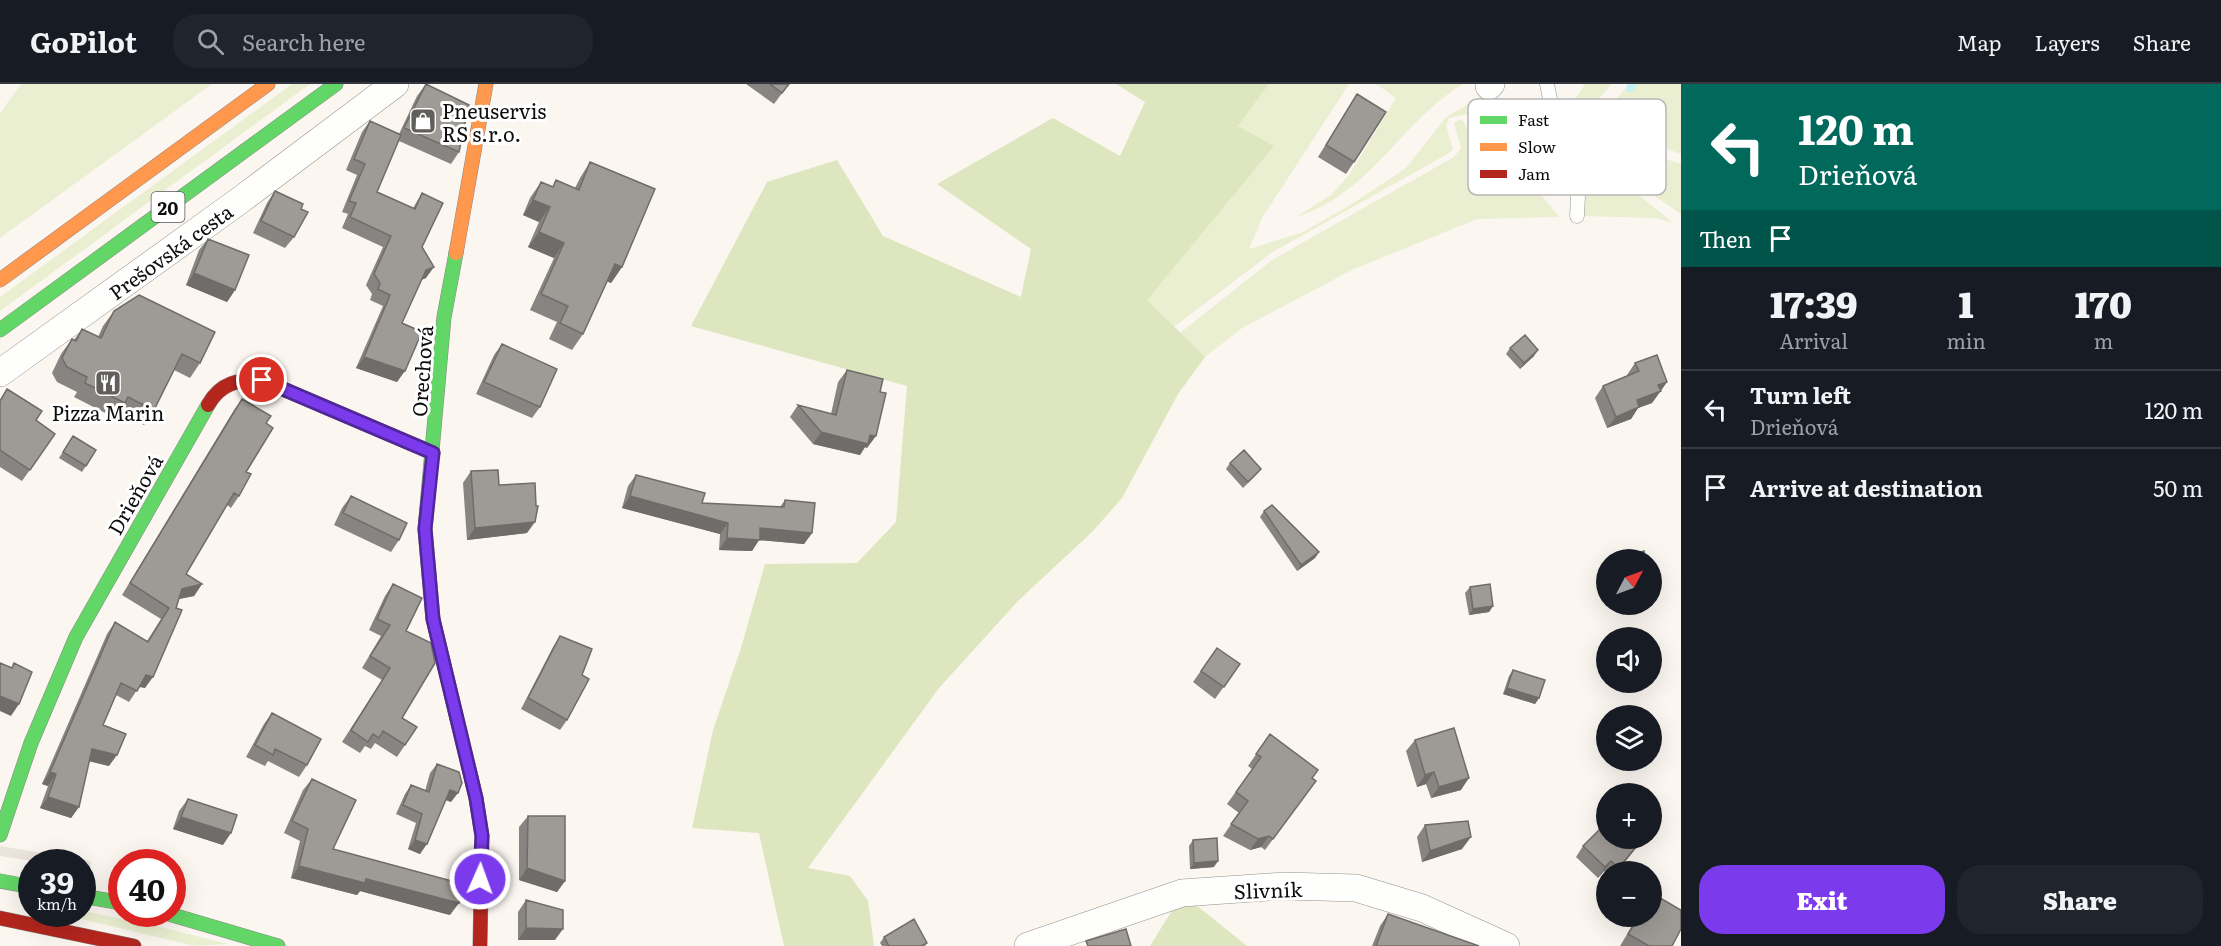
<!DOCTYPE html>
<html lang="en">
<head>
<meta charset="utf-8">
<style>
	:root { --surface:#171b24; --page:#20242c; --text:#f1f3f6; --muted:#9ea1a6; --line:#363941; --accent:#7c3aed }
	body { margin:0; font-family:Literata,serif; background:var(--page); color:var(--text); height:100vh; display:flex; flex-direction:column; font-size:22px; white-space:nowrap }
	* { box-sizing:border-box; margin:0 }
	p { font-size:20px; color:var(--muted) }
	.icon { flex:none; width:33px; height:33px; fill:none; stroke:currentColor; stroke-width:2; stroke-linecap:round; stroke-linejoin:round }
	.map { position:relative; flex:1; overflow:hidden }
	.drawer { display:flex; flex-direction:column; background:var(--surface); width:540px }
	.drawer>* { flex:none }
	.banner { background:#00695c; color:#fff; overflow:hidden }
	.needle { width:39px; rotate:49deg }
	.tools { position:absolute; left:1596px; top:465px; display:grid; gap:12px }
	.tools a { display:grid; place-items:center; width:66px; height:66px; border-radius:50%; background:var(--surface); box-shadow:0 6px 24px #0002; font-size:30px }
	.speed { position:absolute; left:18px; top:765px; display:flex; gap:12px; font-size:30px; font-weight:700; text-align:center }
	.speed>* { display:grid; place-content:center; width:78px; height:78px; border-radius:50%; background:var(--surface); box-shadow:0 6px 24px #0002; line-height:1 }
	.speed small { font-size:15px; font-weight:400 }
	.speed .limit { border:9px solid #d22; background:#fff; color:#111 }
	.pin { position:absolute; display:grid; place-items:center; width:51px; height:51px; color:#fff; margin:-26px; border:3px solid #fff; border-radius:50%; box-shadow:0 2px 6px #0007 }
	.me { position:absolute; width:66px; margin:-33px; rotate:2deg; stroke-linejoin:round; filter:drop-shadow(0 0 4px #0008) }
	.turn { display:flex; align-items:center; gap:21px; height:126px; padding:0 18px; font-size:27px }
	.turn .icon { width:78px; height:78px; stroke-width:2.5 }
	.turn b { display:block; font-size:42px; line-height:51px }
	.then { display:flex; align-items:center; height:57px; padding:0 18px; background:#0003; gap:12px; font-size:22px }
	.eta { display:flex; justify-content:space-evenly; align-items:center; height:102px; text-align:center }
	.eta b { font-size:36px; font-weight:800; line-height:42px }
	.primary-button { display:flex; gap:12px; margin-top:auto; padding:12px 18px }
	.primary-button a { flex:1; height:69px; border-radius:24px; background:var(--accent); color:#fff; font-size:24px; font-weight:800; line-height:69px; text-align:center }
	.primary-button a+a { background:var(--page); color:var(--text) }
	ul { padding:0; list-style:none }
	li { display:flex; align-items:center; gap:18px; height:78px; padding:0 18px; border-top:2px solid var(--line) }
	li div { flex:1 }
	li b { display:block; font-size:22px }
	li em { font-style:normal }
	header { display:flex; align-items:center; gap:36px; box-sizing:border-box; height:84px; padding:0 30px; background:var(--surface); border-bottom:2px solid var(--line) }
	header strong { font-size:28px }
	nav { display:flex; gap:33px; margin-inline-start:auto; font-size:21px }
	.search { width:420px; height:54px; background:var(--page); display:flex; align-items:center; gap:15px; box-sizing:border-box; padding:0 21px; border-radius:24px; color:var(--muted); font-size:22px }
	main { display:flex; flex:1; min-height:0 }
	.map>svg:first-child { display:block }
	.green { fill:#eaefd1 }
	.forest { fill:#dde6be }
	.plaza { fill:#ebe4dc }
	.lines { fill:none; stroke-linecap:round; stroke-linejoin:round }
	.stream { stroke:#c8f0f4; stroke-width:8 }
	.lane-casing { stroke:#94928f; stroke-width:15 }
	.street-casing { stroke:#94928f; stroke-width:28 }
	.fast-casing { stroke:#8b8986; stroke-width:15 }
	.slow-casing { stroke:#8b8986; stroke-width:15 }
	.jam-casing { stroke:#8b8986; stroke-width:15 }
	.lane { stroke:#fefefd; stroke-width:14 }
	.street { stroke:#fefefd; stroke-width:27 }
	.fast { stroke:#63d668; stroke-width:14 }
	.slow { stroke:#ff974d; stroke-width:14 }
	.jam { stroke:#b3261e; stroke-width:14 }
	.wall { fill:#888481 }
	.shaded-wall { fill:#6f6c69 }
	.building { fill:#9e9a96; stroke:#6f6c69; stroke-width:1.5 }
	.route-casing { stroke:#51269a; stroke-width:15 }
	.route { stroke:#7c3aed; stroke-width:10 }
	.labels { text-anchor:middle; dominant-baseline:central; stroke-width:6; stroke-linejoin:round; paint-order:stroke }
	.shield { fill:#fff; stroke:#565656; stroke-width:1.5 }
	.shield-label { font-size:18px; font-weight:bold; fill:#0d0d0d }
	.poi-label { font-size:20px; fill:#0d0d0d; stroke:#fff; text-anchor:start }
	.street-label { font-size:20px; fill:#0d0d0d; stroke:#fff }
	.key { fill:#fff; stroke:#b6b6b6; stroke-width:1.5 }
	.key-label { font-size:16px; fill:#0d0d0d }
</style>
</head>
<body>
<header>
<strong>GoPilot</strong>
<div class="search"><svg class="icon" aria-label="search" viewBox="0 0 24 24"><circle cx="10" cy="10" r="6"/><path d="M15 15l6 6"/></svg>Search here</div>
<nav><a>Map</a><a>Layers</a><a>Share</a></nav>
</header>
<main>
<div class="map">
<svg width="1681" height="862" viewBox="0 0 1681 862">
	<rect width="100%" height="100%" fill="#fbf6f0"/>
	<!-- green -->
	<path class="green" d="M21 0H212L0 154V29Z
		M292 0H310L0 227V213Z
		M1269 0H1349L1262 134 1249 165 1303 148 1352 120 1406 84 1446 33 1480 13 1542 35 1551 47 1579 72C1584 95 1560 105 1542 112L1559 133 1477 135 1354 185 1242 244 1205 273 1180 249 1272 176 1454 73 1461 64 1454 39 1462 35 1474 58 1481 63 1501 61 1500 56 1483 59 1478 56 1466 30 1449 34 1446 41 1453 66 1449 69 1271 169 1174 243 1146 216 1273 62 1238 42Z
		M1376 0H1463C1400 38 1371 110 1296 133L1331 111 1349 91 1396 14Z
		M1585 0H1611L1581 38 1563 33Z
		M1629 0H1681V70L1628 51 1594 43Z
		M1562 42 1681 80V130L1590 68Z
		M1594 81 1634 107 1673 139 1656 134 1583 132 1585 108Z
		M83 827 148 840 228 860 194 862 61 830H82Z"/>
	<!-- forest -->
	<path class="forest" d="M1116 0H1269L1238 42 1274 62 1147 216 1205 273 1178 310 1122 414 1093 447 1019 516 939 604 808 784 850 792 868 817 874 862H784L759 749 692 744 713 646 741 564 765 480 857 479 896 438 907 302 691 242 767 98 837 76 883 152 1021 213 1031 165 937 100 1053 34 1120 72 1145 18Z
		M1191 817 1247 862H1150L1176 820Z"/>
	<!-- plaza -->
	<path class="plaza" d="M0 762 91 777 89 787 83 786 82 778H38L0 772Z"/>
	<g class="lines">
		<!-- stream -->
		<path class="stream" d="M1630 4 1633 0"/>
		<defs>
			<path id="lane" d="M1547 0 1556 45 1589 72 1578 112 1577 132"/>
			<path id="street" d="M1489 2 1491 0
				M0 289 239 117 395 0
				M1028 862 1182 809 1284 802 1356 804 1422 824 1506 862"/>
			<path id="fast" d="M0 246 336 0
				M433 535 425 445 444 233 456 169
				M0 751 31 659 76 553 208 321
				M0 797 32 803
				M82 812 122 819
				M169 830 278 862"/>
			<path id="slow" d="M456 169 486 0
				M0 196 268 0"/>
			<path id="jam" d="M208 321C221 298 238 296 262 296L433 369
				M433 535 476 714 482 752 480 862
				M0 834 134 862"/>
		</defs>
		<!-- lane casing -->
		<use href="#lane" class="lane-casing"/>
		<!-- street casing -->
		<use href="#street" class="street-casing"/>
		<!-- fast casing -->
		<use href="#fast" class="fast-casing"/>
		<!-- slow casing -->
		<use href="#slow" class="slow-casing"/>
		<!-- jam casing -->
		<use href="#jam" class="jam-casing"/>
		<!-- lane -->
		<use href="#lane" class="lane"/>
		<!-- street -->
		<use href="#street" class="street"/>
		<!-- fast -->
		<use href="#fast" class="fast"/>
		<!-- slow -->
		<use href="#slow" class="slow"/>
		<!-- jam -->
		<use href="#jam" class="jam"/>
	</g>
	<!-- wall -->
	<path class="wall" d="M426 0 459 68 451 80 399 57 377 108 413 124 422 109V163L426 194 421 196 402 239 397 298 356 284 383 222 370 216 372 210 366 201 383 163 342 144 348 130 342 128 357 91 346 86 362 48 370 37 399 50 417 12Z
		M746 0H789L774 20Z
		M1357 10 1354 78 1346 90 1318 73Z
		M590 78 622 183 611 199 607 197 583 250 572 266 549 255 557 238 530 226 554 174 528 163 539 138 523 131 530 114 541 98 552 103 556 96 575 104 580 94Z
		M275 107 301 125 294 153 285 164 253 149 267 119Z
		M208 155 235 206 227 218 186 201 199 166Z
		M114 227 200 279 190 294 174 286 154 326 144 341 119 328 115 334 74 313 77 308 57 298 52 289 61 270 72 255 74 256 82 245 98 253 103 242Z
		M502 260 540 323 532 334 476 310 494 271Z
		M1510 264 1534 272 1520 285 1506 270Z
		M1635 279 1667 298 1652 319 1638 324 1631 335 1607 344 1595 314 1603 302 1628 292 1627 291Z
		M847 286 867 364 865 363 860 371 813 360 790 333 798 321 831 330 838 298Z
		M7 305 36 336 55 350 22 397 0 383V316Z
		M242 315 266 339 246 388 239 412 231 424 227 421 186 490 202 500 194 512 179 515 145 604 139 603 129 618 116 611 103 641 109 682 89 677 79 723 71 734 40 724 48 702 42 700 107 550 115 538 147 557 161 535 122 511 234 326Z
		M73 352 96 366 82 388 59 374Z
		M1230 379 1261 385 1257 390 1243 404 1226 385Z
		M471 387 499 401 527 449 467 456 463 399Z
		M636 391 702 419 780 423 785 416 812 449 804 460 759 456 752 467 719 466 720 450 622 424 628 402Z
		M351 412 399 456 391 468 334 441 342 424Z
		M1264 427 1319 468 1315 474 1297 487 1260 433Z
		M393 500 406 547 402 634 405 661 397 673 375 659 371 665 365 662 360 669 342 658 382 596 362 584 381 552 369 546 385 512Z
		M1470 503 1493 522 1489 528 1469 531 1465 509Z
		M560 552 582 591 567 636 560 646 521 625 553 563Z
		M1217 564 1240 580 1215 615 1193 598Z
		M1513 586 1539 614 1535 620 1503 610 1509 592Z
		M272 629 307 681 299 693 268 677 265 682 246 673 264 640Z
		M1270 650 1312 694 1316 697 1265 766 1261 763 1250 766 1223 752 1239 729 1227 720 1252 685 1248 682Z
		M1415 656 1461 706 1431 714 1426 700 1417 703 1406 667Z
		M437 680 451 718 446 716 420 770 408 765 416 739 396 730 405 710 411 701 425 707 430 689Z
		M312 695 333 765 450 831 360 807 357 811 291 794 300 757 284 749 303 706Z
		M188 715 223 761 173 745 179 727Z
		M528 732 565 797 557 808 519 796V743Z
		M1425 741 1462 765 1422 778 1417 753Z
		M1644 754 1617 788H1606V789L1604 787 1598 794 1576 773 1583 762 1615 757Z
		M1193 756 1214 783 1190 785 1189 762Z
		M1660 814 1672 862H1620L1638 832H1652L1654 822Z
		M526 816 555 856H518V828Z
		M1388 830 1479 862H1372L1380 842Z
		M884 853 927 859 925 862H882L880 859Z"/>
	<!-- shaded-wall -->
	<path class="shaded-wall" d="M533 116 550 123 539 138 523 131Z
		M539 148 564 159 554 174 528 163Z
		M615 180 622 183 611 199 604 196Z
		M434 183 426 194 418 197 426 186Z
		M194 189 235 206 227 218 186 201Z
		M1538 266 1534 272 1520 285 1524 279Z
		M364 273 405 287 397 298 356 284Z
		M1667 298 1652 319 1638 324 1631 335 1607 344 1616 333 1658 301Z
		M821 348 870 351 876 352 867 364 865 363 860 371 813 360Z
		M630 412 728 439 720 450 622 424Z
		M535 438 527 449 467 456 475 444Z
		M760 444 812 449 804 460 759 456 752 467 719 466 727 454Z
		M1319 468 1315 474 1297 487 1301 481Z
		M202 500 194 512 174 516 182 505Z
		M1493 522 1489 528 1469 531 1473 525Z
		M146 591 153 593 145 604 138 602Z
		M1507 604 1539 614 1535 620 1503 610Z
		M0 612 19 620 11 632 0 627Z
		M92 665 117 671 109 682 84 676Z
		M50 688 56 690 48 702 42 700Z
		M1434 688 1426 700 1417 703 1425 691Z
		M1469 694 1461 706 1431 714 1439 703Z
		M450 706 458 709 451 718 443 715Z
		M48 713 79 723 71 734 40 724Z
		M181 733 231 749 223 761 173 745Z
		M1269 752 1261 763 1250 766 1258 755Z
		M1471 753 1462 765 1422 778 1430 767Z
		M1643 754H1644L1616 788 1619 784Z
		M415 756 427 760 420 770 408 765Z
		M1218 777 1214 783 1190 785 1194 779Z
		M1611 777 1604 787 1598 794 1605 783Z
		M299 782 366 795 459 819 450 831 360 807 357 811 291 794Z
		M527 784 565 797 557 808 519 796Z
		M526 844 563 845 555 856H518Z"/>
	<!-- building -->
	<path class="building" d="M426 0 469 21 459 68 404 44Z
		M770 0H789L782 9Z
		M1357 10 1386 28 1354 78 1326 61Z
		M370 37 401 51 377 108 415 125 422 109 443 119 422 163 434 183 426 186 402 239 422 248 405 287 364 273 390 211 378 205 380 199 374 190 391 152 350 133 356 119 349 117 365 80 354 75Z
		M590 78 655 105 622 183 615 180 583 250 560 239 568 222 541 210 564 159 539 148 550 123 533 116 541 98 553 103 556 96 579 106Z
		M275 107 303 120 301 125 308 128 294 153 261 137Z
		M208 155 249 171 235 206 194 189Z
		M139 211 215 248 200 279 182 270 154 326 128 313 125 319 85 299 87 293 67 283 62 274 72 255 76 257 82 245 101 254 114 227Z
		M1525 251 1538 266 1524 279 1510 264Z
		M502 260 557 285 540 323 484 298Z
		M1657 271 1667 298 1658 301 1661 307 1637 316 1639 323 1616 333 1603 302 1639 287 1635 279Z
		M847 286 883 295 880 308 886 309 876 352 870 351 868 360 821 348 798 321 836 331Z
		M7 305 42 327 36 336 55 350 30 386 0 366V317Z
		M242 315 271 332 266 339 273 344 246 388 251 390 239 412 234 409 186 490 202 500 182 505 176 524 182 526 153 593 146 591 137 607 121 599 103 641 126 650 117 671 92 665 79 723 48 713 56 690 50 688 115 538 148 558 169 524 130 499Z
		M73 352 96 366 86 382 63 368Z
		M1244 366 1261 385 1248 398 1230 379Z
		M498 386 499 401 535 399 536 422H538L535 438 475 444 471 387Z
		M636 391 705 409 702 419 784 423 785 416 815 419 812 449 760 444V456L727 454 728 439 630 412Z
		M351 412 407 439 399 456 343 429Z
		M1272 421 1319 468 1301 481 1264 427Z
		M1644 467 1646 476H1627L1626 473Z
		M393 500 422 514 406 547 431 559 435 579 402 634 417 643 405 661 383 647 379 654 373 650 368 658 351 646 390 584 370 572 390 541 377 535Z
		M1490 500 1493 522 1473 525 1470 503Z
		M560 552 592 565 582 591 589 595 567 636 528 614Z
		M1217 564 1240 580 1224 603 1201 587Z
		M0 579 12 584 14 579 32 588 19 620 0 612Z
		M1513 586 1545 596 1539 614 1507 604Z
		M272 629 321 655 307 681 275 665 273 671 255 661Z
		M1454 644 1469 694 1439 703 1434 688 1425 691 1415 656Z
		M1270 650 1318 686 1312 694 1316 697 1273 755 1269 752 1258 755 1231 740 1248 717 1236 708 1261 673 1256 670Z
		M437 680 459 688 462 699 458 709 450 706 427 760 415 756 422 730 403 721 411 701 429 708Z
		M312 695 356 716 333 765 463 800 459 819 366 795 365 799 299 782 308 745 292 737Z
		M188 715 237 731 231 749 181 733Z
		M528 732H565V797L527 784Z
		M1468 737 1471 753 1430 767 1425 741Z
		M1602 743 1606 748V754H1613L1615 757 1617 754H1643L1619 784 1611 777 1605 783 1583 762Z
		M1217 754 1218 777 1194 779 1193 756Z
		M1660 814 1681 826V845L1672 862H1649L1628 850 1639 832H1652V820L1655 822Z
		M526 816 563 826V845L526 844Z
		M1388 830 1479 862H1376Z
		M914 835 927 859 921 862H889L884 853Z
		M1126 845 1131 862H1088L1086 857Z"/>
	<g class="lines">
		<defs>
			<path id="route" d="M262 296 433 369 425 445 433 535 476 714 482 752 480 795"/>
		</defs>
		<!-- route casing -->
		<use href="#route" class="route-casing"/>
		<!-- route -->
		<use href="#route" class="route"/>
	</g>
	<!-- icons -->
	<defs>
		<symbol id="shop-square" viewBox="-11 -11 22 22"><rect x="-9" y="-9" width="18" height="18" rx="4" fill="#605f5c" stroke="#fff"/><path d="M-5-2.5h2.3a2.7 3.5 0 0 1 5.4 0H5L5.5 6h-11ZM-1.5-2.5h3a1.5 2.3 0 0 0-3 0Z" fill="#fff"/></symbol>
		<symbol id="restaurant-square" viewBox="-11 -11 22 22"><rect x="-9" y="-9" width="18" height="18" rx="4" fill="#605f5c" stroke="#fff"/><path d="M-5-6h1v4h1v-4h1v4h1v-4h1v5L-1.5 .5V6h-2V.5L-5-1ZM5-6V6H3V1.5H1.5Q1.5-4 5-6Z" fill="#fff"/></symbol>
	</defs>
	<g fill-rule="evenodd">
		<use href="#shop-square" x="408" y="22" width="30" height="30"/>
		<use href="#restaurant-square" x="93" y="284" width="30" height="30"/>
	</g>
	<g class="labels">
		<!-- shield labels -->
		<rect class="shield" x="151.5" y="108" width="33" height="30" rx="4.5"/>
		<g class="shield-label">
			<text x="168" y="123">20</text>
		</g>
		<!-- poi labels -->
		<g class="poi-label">
			<text x="442" y="26">Pneuservis<tspan x="442" dy="23">RS s.r.o.</tspan></text>
			<text x="108" y="328" text-anchor="middle">Pizza Marin</text>
		</g>
		<!-- street labels -->
		<g class="street-label">
			<text transform="translate(170 167) rotate(-36)">Prešovská cesta</text>
			<text transform="translate(421 287) rotate(-86)">Orechová</text>
			<text transform="translate(134 410) rotate(-60)">Drieňová</text>
			<text transform="translate(1268 805) rotate(-2)">Slivník</text>
		</g>
	</g>
	<!-- legend -->
	<rect x="1468" y="15" width="198" height="96" rx="9" class="key"/>
	<rect x="1480" y="32" width="27" height="8" fill="#63d668"/>
	<rect x="1480" y="59" width="27" height="8" fill="#ff974d"/>
	<rect x="1480" y="86" width="27" height="8" fill="#b3261e"/>
	<g class="key-label">
		<text x="1518" y="42">Fast</text>
		<text x="1518" y="69">Slow</text>
		<text x="1518" y="96">Jam</text>
	</g>
</svg>
<div class="tools">
<a><svg class="needle" viewBox="-14 -14 28 28"><path d="M0-13l5 13h-10z" fill="#e53935"/><path d="M0 13l5-13h-10z" fill="#9ea1a6"/></svg></a>
<a><svg class="icon" aria-label="sound" viewBox="0 0 24 24"><path d="M4 9h4l5-4v14l-5-4H4zM17 9q2 3 0 6"/></svg></a>
<a><svg class="icon" aria-label="layers" viewBox="0 0 24 24"><path d="M12 4l9 5-9 5-9-5zM3 14l9 5 9-5"/></svg></a>
<a>+</a>
<a>−</a>
</div>
<div class="speed"><div>39<small>km/h</small></div><div class="limit">40</div></div>
<div class="pin" style="left:262px;top:296px;background:#d93025"><svg class="icon" aria-label="arrive" viewBox="0 0 24 24"><path d="M6 21V4h12l-3 4 3 4H6"/></svg></div>
<svg class="me" style="left:480px;top:795px" viewBox="-20 -20 40 40"><circle r="17" fill="#7c3aed" stroke="#fff" stroke-width="3"/><path d="M0-11L8 9 0 5-8 9z" fill="#fff"/></svg>
</div>
<section class="drawer">
<div class="banner">
<div class="turn"><svg class="icon" aria-label="left" viewBox="0 0 24 24"><path d="M17 20v-9H6M10 6l-5 5 5 5"/></svg><div><b>120 m</b>Drieňová</div></div>
<div class="then">Then<svg class="icon" aria-label="arrive" viewBox="0 0 24 24"><path d="M6 21V4h12l-3 4 3 4H6"/></svg></div>
</div>
<div class="eta">
<div><b>17:39</b><p>Arrival</p></div>
<div><b>1</b><p>min</p></div>
<div><b>170</b><p>m</p></div>
</div>
<ul>
<li><svg class="icon" aria-label="left" viewBox="0 0 24 24"><path d="M17 20v-9H6M10 6l-5 5 5 5"/></svg><div><b>Turn left</b><p>Drieňová</p></div><em>120 m</em></li>
<li><svg class="icon" aria-label="arrive" viewBox="0 0 24 24"><path d="M6 21V4h12l-3 4 3 4H6"/></svg><div><b>Arrive at destination</b></div><em>50 m</em></li>
</ul>
<div class="primary-button"><a>Exit</a><a>Share</a></div>
</section>
</main>
</body>
</html>
